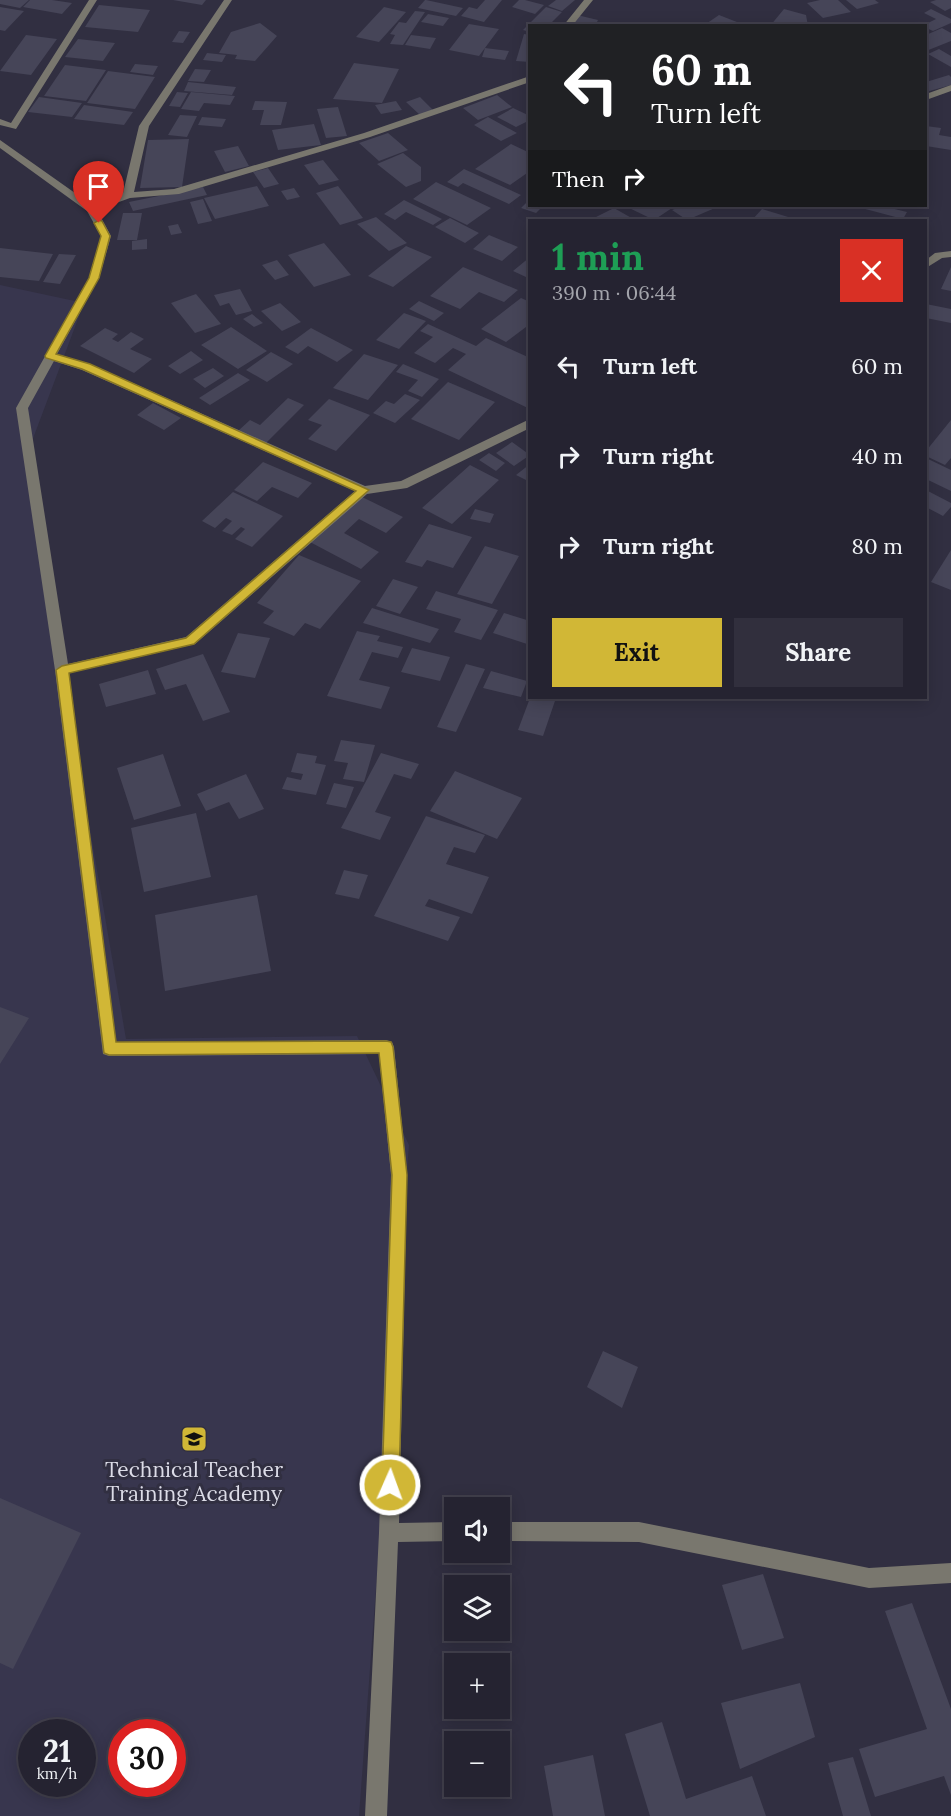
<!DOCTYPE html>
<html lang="en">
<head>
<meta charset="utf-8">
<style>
	:root { --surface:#252331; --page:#312f3d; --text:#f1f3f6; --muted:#a3a4ab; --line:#42404d; --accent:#d1b736 }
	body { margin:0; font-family:Lora,serif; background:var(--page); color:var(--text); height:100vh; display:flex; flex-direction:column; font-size:22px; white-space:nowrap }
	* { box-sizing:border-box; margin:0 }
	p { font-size:20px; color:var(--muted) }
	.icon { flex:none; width:33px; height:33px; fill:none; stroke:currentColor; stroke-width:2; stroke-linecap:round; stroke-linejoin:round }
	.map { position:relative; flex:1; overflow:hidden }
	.panel { position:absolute; left:528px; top:219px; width:399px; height:480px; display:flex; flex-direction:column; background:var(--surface); border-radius:0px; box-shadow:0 3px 15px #0003,0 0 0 2px var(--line) }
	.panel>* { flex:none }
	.hud { position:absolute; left:528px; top:24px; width:399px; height:183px; border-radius:0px; box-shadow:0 3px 15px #0003,0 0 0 2px var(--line); background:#202124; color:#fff; overflow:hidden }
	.fabs { position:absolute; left:444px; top:1497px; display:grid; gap:12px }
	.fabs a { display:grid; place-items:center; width:66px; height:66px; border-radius:0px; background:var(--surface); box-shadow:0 3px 15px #0003,0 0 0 2px var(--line); font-size:30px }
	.speed { position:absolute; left:18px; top:1719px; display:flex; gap:12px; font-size:30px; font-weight:700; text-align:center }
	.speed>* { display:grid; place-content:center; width:78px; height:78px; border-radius:50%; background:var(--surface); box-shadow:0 3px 15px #0003,0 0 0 2px var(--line); line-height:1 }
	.speed small { font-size:15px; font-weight:400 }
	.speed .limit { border:9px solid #d22; background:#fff; color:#111 }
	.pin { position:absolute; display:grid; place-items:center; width:51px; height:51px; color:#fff; margin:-62px -26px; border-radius:50% 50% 50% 0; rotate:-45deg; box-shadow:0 0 6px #0007 }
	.pin .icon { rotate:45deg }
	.me { position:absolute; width:66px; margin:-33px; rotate:2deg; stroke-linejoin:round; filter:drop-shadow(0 0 4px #0008) }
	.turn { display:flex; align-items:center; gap:21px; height:126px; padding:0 24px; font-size:27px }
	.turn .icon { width:78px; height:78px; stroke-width:2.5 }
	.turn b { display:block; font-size:42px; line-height:51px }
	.then { display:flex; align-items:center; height:57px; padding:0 24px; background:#0003; gap:12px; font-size:22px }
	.round { display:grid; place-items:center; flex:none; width:63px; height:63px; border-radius:0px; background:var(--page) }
	.overview { display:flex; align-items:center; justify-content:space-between; height:102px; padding:0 24px }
	h1 { font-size:36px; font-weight:800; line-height:45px; color:#1e9e55 }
	.primary-button { display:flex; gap:12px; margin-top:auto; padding:12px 24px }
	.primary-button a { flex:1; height:69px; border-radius:0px; background:var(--accent); color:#111; font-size:24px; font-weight:800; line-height:69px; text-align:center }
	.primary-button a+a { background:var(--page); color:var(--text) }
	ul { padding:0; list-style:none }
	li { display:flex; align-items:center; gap:18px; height:90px; padding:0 24px }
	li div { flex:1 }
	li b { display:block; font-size:22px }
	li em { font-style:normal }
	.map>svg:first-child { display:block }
	.built { fill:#38364e; fill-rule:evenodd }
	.building { fill:#464558 }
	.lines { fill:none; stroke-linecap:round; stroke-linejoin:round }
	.minor { fill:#79776e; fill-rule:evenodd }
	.route { fill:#d1b736; stroke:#887723; stroke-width:1.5 }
	.labels { text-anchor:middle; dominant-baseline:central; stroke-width:6; stroke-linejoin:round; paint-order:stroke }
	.near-poi-label { font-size:21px; fill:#dcdce7; stroke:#312f41 }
</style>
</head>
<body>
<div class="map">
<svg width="951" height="1816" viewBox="0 0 951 1816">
	<rect width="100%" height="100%" fill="#312f41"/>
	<!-- built -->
	<path class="built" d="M0 285 84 303 26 457 126 1039 357 1036 409 1145 359 1816H0ZM32 1732H82V1784H32ZM122 1732H172V1784H122Z"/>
	<!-- building -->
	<path class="building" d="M0 0H29L20 8 0 4Z
		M30 0H52L72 3 62 14 23 7Z
		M173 0H206L202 5Z
		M425 0H426L463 8 456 16 418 8Z
		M485 0H502L484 22 461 16 469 7 477 9Z
		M519 0H525L544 5 535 14 512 7Z
		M556 0H575L562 11 548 6Z
		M820 0H838L851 12 823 18 807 3Z
		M846 0H875L879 3 857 9Z
		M936 0H951V8L945 11 930 2Z
		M99 5 150 10 138 32 85 27Z
		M0 7 24 11 5 31 0 30Z
		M384 7 406 12 379 42 356 37Z
		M546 7 562 12 548 26H530V32L523 30Z
		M784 9 806 15 808 26H770Z
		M931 9 951 19V23L933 31 922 26 936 19 924 13Z
		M415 11 425 12 403 45 390 44 395 35 390 34 399 22 406 23Z
		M428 14 449 18 443 26 421 22Z
		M577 15 598 20 595 26H572Z
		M719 15 742 24 703 26Z
		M260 23 277 36 255 61 235 59 237 55 219 53 231 32Z
		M469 24 499 29 479 56 449 50Z
		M942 28 951 33V41L926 51V35Z
		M179 31 190 32 183 43 172 42Z
		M524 34 530 35V62L516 61Z
		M26 35 57 39 31 75 0 71Z
		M411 35 436 38 430 49 405 45Z
		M78 39 115 43 103 61 65 57Z
		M485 48 509 51 505 60 482 57Z
		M939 49 951 56V67L928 54Z
		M207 53 226 55 222 62 203 60Z
		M354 63 399 69 382 103 333 99Z
		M135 64 158 66 153 75 130 72Z
		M65 65 106 70 86 101 44 96Z
		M195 69 211 70 204 82 188 81Z
		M108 71 155 77 135 109 87 103Z
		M949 75 951 77V85L926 92V82Z
		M188 82 236 87 232 95 184 91Z
		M177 92 188 93 180 107 169 106Z
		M191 92 235 96 230 105 204 103 199 111 181 109Z
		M497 95 512 107 478 120 463 108Z
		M39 97 82 103 72 117 28 112Z
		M420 97 434 111 420 115 406 102Z
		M255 101 287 102 281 125H260L264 110H252Z
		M396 101 402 110 381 114 375 105Z
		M84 105 133 112 124 125 74 119Z
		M338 107 347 136 326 138 317 109Z
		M513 108 530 116V120L516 127 497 117Z
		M180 115 197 116 187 137 168 135Z
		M202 117 226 119 222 127 198 125Z
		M488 117 517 133 501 141 474 125Z
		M314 124 321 145 278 150 272 130Z
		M926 126 941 128 939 135 951 137V150L926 146Z
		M388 133 408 150 379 161 359 143Z
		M189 139 182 187 140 188 148 140Z
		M511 144 530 153V171L510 185 475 169Z
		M238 146 249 166 225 172 214 151Z
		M403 153 421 167V181L406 187 377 164Z
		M323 160 339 180 319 185 304 165Z
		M268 168 279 184 264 188 253 172Z
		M464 169 521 195 509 204 463 183 458 187 447 182Z
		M436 182 491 208 467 225 413 199Z
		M257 186 269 206 215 219 204 198Z
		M338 186 363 218 340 225 316 193Z
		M203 187 207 195 133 211 129 202Z
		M294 188 300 197 287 200 281 191Z
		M203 199 212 221 198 224 190 202Z
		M530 199V206H543L536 213 521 208Z
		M404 200 442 219 433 225 406 212 395 220 384 214Z
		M625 206H675L654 220Z
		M683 206H711L715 208 687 220 672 210Z
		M854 206H882L907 212 903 219Z
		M614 208 635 220H590Z
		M762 209 798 220H752Z
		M123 213H142L137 240H117Z
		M376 217 407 243 389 251 357 224Z
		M450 218 479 233 465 243 435 227Z
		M178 224 182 233 171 235 168 226Z
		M489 235 518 247 502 261 473 249Z
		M147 239V249L132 250V241Z
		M324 243 351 275 314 287 288 255Z
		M406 246 432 257 393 287 368 276Z
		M0 248 53 254 39 281 0 277Z
		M59 254 76 255 60 284 43 282Z
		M530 257V274L526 277 513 271Z
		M277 260 289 275 275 280 262 265Z
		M463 267 518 290 504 302 479 292 460 309 430 296Z
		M951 267V291L941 289Z
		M240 289 252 311 236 315 229 303 220 306 214 295Z
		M196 294 221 324 195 333 171 303Z
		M521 298 530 302V324L506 342 481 329Z
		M419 301 444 313 434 321 409 309Z
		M280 303 301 322 282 331 261 311Z
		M926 304 951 309V323L926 318Z
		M404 313 426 321 399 349 376 340Z
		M252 314 263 323 254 327 243 319Z
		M428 324 476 346 486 338 530 358V409L448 370 466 354 453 348 435 363 414 353 433 337 420 331Z
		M231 327 267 351 238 369 201 345Z
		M105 328 118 334 112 339 118 342 131 332 144 339 130 349 152 359 134 373 80 346Z
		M311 328 353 350 337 362 308 346 298 354 285 347Z
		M191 351 203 360 180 374 168 366Z
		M271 352 293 364 267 382 246 370Z
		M364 354 398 365 368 400 333 388Z
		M403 364 439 379 422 397 408 391 418 380 396 372Z
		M213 368 224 376 205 388 193 379Z
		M238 373 250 380 210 405 199 398Z
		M448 382 495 402 459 440 411 419Z
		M405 394 420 400 395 423 373 413 386 401 394 404Z
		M288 398 304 405 266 443 238 431 250 420 260 425Z
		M329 399 370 415 336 451 308 439 322 425 308 420Z
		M153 403 181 418 164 430 137 415Z
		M951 420V458L945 465 926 456V451Z
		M512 442 530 455 514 466 496 453Z
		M489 453 505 463 496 471 479 460Z
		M926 458 951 470V491L926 479Z
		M263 462 312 483 298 498 272 487 257 501 234 490Z
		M530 464V482L516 475Z
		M470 465 499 480 452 524 422 508Z
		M926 490 951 503V507L943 516 926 507Z
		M233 492 283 516 252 547 235 539 245 529 241 527 232 535 222 531 232 521 226 518 215 528 202 521Z
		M360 496 403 517 386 533 359 519 344 533 379 552 361 569 310 542Z
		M475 509 494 514 490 523 470 519Z
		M429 524 472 537 453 568 427 560 422 567 405 562Z
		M485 546 519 556 492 604 457 594Z
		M951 550V590L931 582Z
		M299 555 361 581 320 629 305 623 294 636 263 623 274 611 257 603Z
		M393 579 418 587 400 614 376 606Z
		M436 591 498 610 481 640 454 632 461 619 426 609Z
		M372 608 439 629 430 643 363 623Z
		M504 613 530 621V645L493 633Z
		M357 631 380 636 377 641 403 647 398 658 372 652 359 680 390 687 381 709 327 696Z
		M238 633 270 638 255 678 221 672Z
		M412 648 450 657 440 681 401 672Z
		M203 654 230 712 203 721 186 684 165 690 156 669Z
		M466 664 485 669 456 732 437 727Z
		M148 670 156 694 106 707 99 684Z
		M491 671 527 681 521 697 483 688Z
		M530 698H556L543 736 518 730Z
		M341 740 375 745 364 782 343 779 348 763 334 761Z
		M297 753 317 756 315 763 326 765 316 795 282 789 287 777 301 780 303 774 291 772Z
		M381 753 419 764 411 779 394 774 375 812 391 817 380 840 341 828Z
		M163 754 181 806 134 820 117 768Z
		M455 771 522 798 497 839 430 811Z
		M246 774 264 809 239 819 229 802 206 811 197 794Z
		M334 783 354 787 346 808 326 804Z
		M196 813 211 877 144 892 131 828Z
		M426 816 485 835 475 853 454 847 446 864 489 877 472 914 429 899 425 906 460 917 448 941 374 916Z
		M344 870 368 875 359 899 335 894Z
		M257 895 271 971 165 991 155 915Z
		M0 1007 29 1018 0 1064Z
		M603 1351 638 1367 622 1408 587 1387Z
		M0 1498 81 1533 13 1669 0 1663Z
		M763 1574 784 1638 742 1650 722 1585Z
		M912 1603 951 1709V1795L944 1776 875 1797 859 1749 927 1729 885 1611Z
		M800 1683 815 1737 740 1769 721 1703Z
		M662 1722 686 1799 752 1776 766 1816H650L625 1734Z
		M593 1755 605 1816H553L544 1766Z
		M853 1757 871 1816H843L828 1763Z"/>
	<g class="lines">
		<!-- minor -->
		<path class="minor" d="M89 0H97L16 129 0 125V119L11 123Z
			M224 0H232L149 126 134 192 174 189 364 133 530 76V82L370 137 179 194 130 198 97 210 111 236 99 278 57 354 90 364 365 486 401 481 530 419V428L407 488 367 494 195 644 69 673 116 1042 386 1040 392 1042 394 1047 407 1175 399 1523 454 1522V1541L398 1542 387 1816H365L379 1533 391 1175 379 1054 109 1056 103 1054 55 670 16 408 89 278 101 236 87 211 0 148V140L92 205 123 193 139 126ZM54 361 82 370 355 491 186 637 68 664 28 408Z
			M584 0H593L572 26H563Z
			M951 85V91L926 100V94Z
			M951 251V257L942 258 926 268V260L935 253Z
			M639 1522 869 1568 951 1563V1583L869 1588 639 1542 500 1541V1522Z"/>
	</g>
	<!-- route -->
	<path class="route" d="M99 220 102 221 110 236 99 278 56 354 90 364 369 490 194 644 69 673 116 1042 386 1041 391 1042 393 1047 407 1175 399 1485 396 1491 390 1493 384 1491 382 1485 392 1175 379 1053 109 1055 104 1053 56 670 62 666 186 638 356 491 82 369 46 358 45 356 89 278 101 236 94 223Z"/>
	<!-- icons -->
	<defs>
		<symbol id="university-square" viewBox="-11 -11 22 22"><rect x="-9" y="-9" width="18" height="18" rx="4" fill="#d1b736" stroke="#312f41"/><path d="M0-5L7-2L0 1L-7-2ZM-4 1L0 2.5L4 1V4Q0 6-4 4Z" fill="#111"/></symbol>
	</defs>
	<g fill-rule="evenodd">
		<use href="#university-square" x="179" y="1424" width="30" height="30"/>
	</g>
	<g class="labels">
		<!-- near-poi labels -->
		<g class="near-poi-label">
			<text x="194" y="1469">Technical Teacher<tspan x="194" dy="24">Training Academy</tspan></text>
		</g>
	</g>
</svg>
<div class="fabs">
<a><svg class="icon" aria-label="sound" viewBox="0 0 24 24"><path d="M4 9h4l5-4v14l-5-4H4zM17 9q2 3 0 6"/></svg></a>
<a><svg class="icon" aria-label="layers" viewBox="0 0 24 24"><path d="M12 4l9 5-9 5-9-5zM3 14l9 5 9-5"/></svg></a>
<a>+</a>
<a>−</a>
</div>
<div class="speed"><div>21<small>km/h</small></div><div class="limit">30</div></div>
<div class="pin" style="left:99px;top:223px;background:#d93025"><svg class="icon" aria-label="arrive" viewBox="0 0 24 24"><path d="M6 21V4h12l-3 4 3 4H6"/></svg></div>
<svg class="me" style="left:390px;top:1485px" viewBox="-20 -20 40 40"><circle r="17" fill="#d1b736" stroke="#fff" stroke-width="3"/><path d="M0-11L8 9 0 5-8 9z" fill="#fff"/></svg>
<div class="hud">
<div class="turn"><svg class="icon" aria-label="left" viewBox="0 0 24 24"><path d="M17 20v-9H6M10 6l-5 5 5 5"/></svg><div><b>60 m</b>Turn left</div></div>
<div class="then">Then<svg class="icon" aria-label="right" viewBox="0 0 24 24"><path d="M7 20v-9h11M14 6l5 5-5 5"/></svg></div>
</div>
<section class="panel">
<div class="overview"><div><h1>1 min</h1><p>390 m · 06:44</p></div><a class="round" style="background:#d93025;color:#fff"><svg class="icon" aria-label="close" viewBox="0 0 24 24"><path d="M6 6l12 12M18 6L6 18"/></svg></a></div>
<ul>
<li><svg class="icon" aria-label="left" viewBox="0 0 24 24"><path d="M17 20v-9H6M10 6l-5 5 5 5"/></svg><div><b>Turn left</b></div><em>60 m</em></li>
<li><svg class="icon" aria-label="right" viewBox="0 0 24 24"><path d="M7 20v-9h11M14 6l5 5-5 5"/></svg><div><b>Turn right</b></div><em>40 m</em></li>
<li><svg class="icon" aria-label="right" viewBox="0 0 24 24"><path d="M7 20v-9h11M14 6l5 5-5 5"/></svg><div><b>Turn right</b></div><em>80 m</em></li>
</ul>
<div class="primary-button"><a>Exit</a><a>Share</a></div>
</section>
</div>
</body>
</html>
